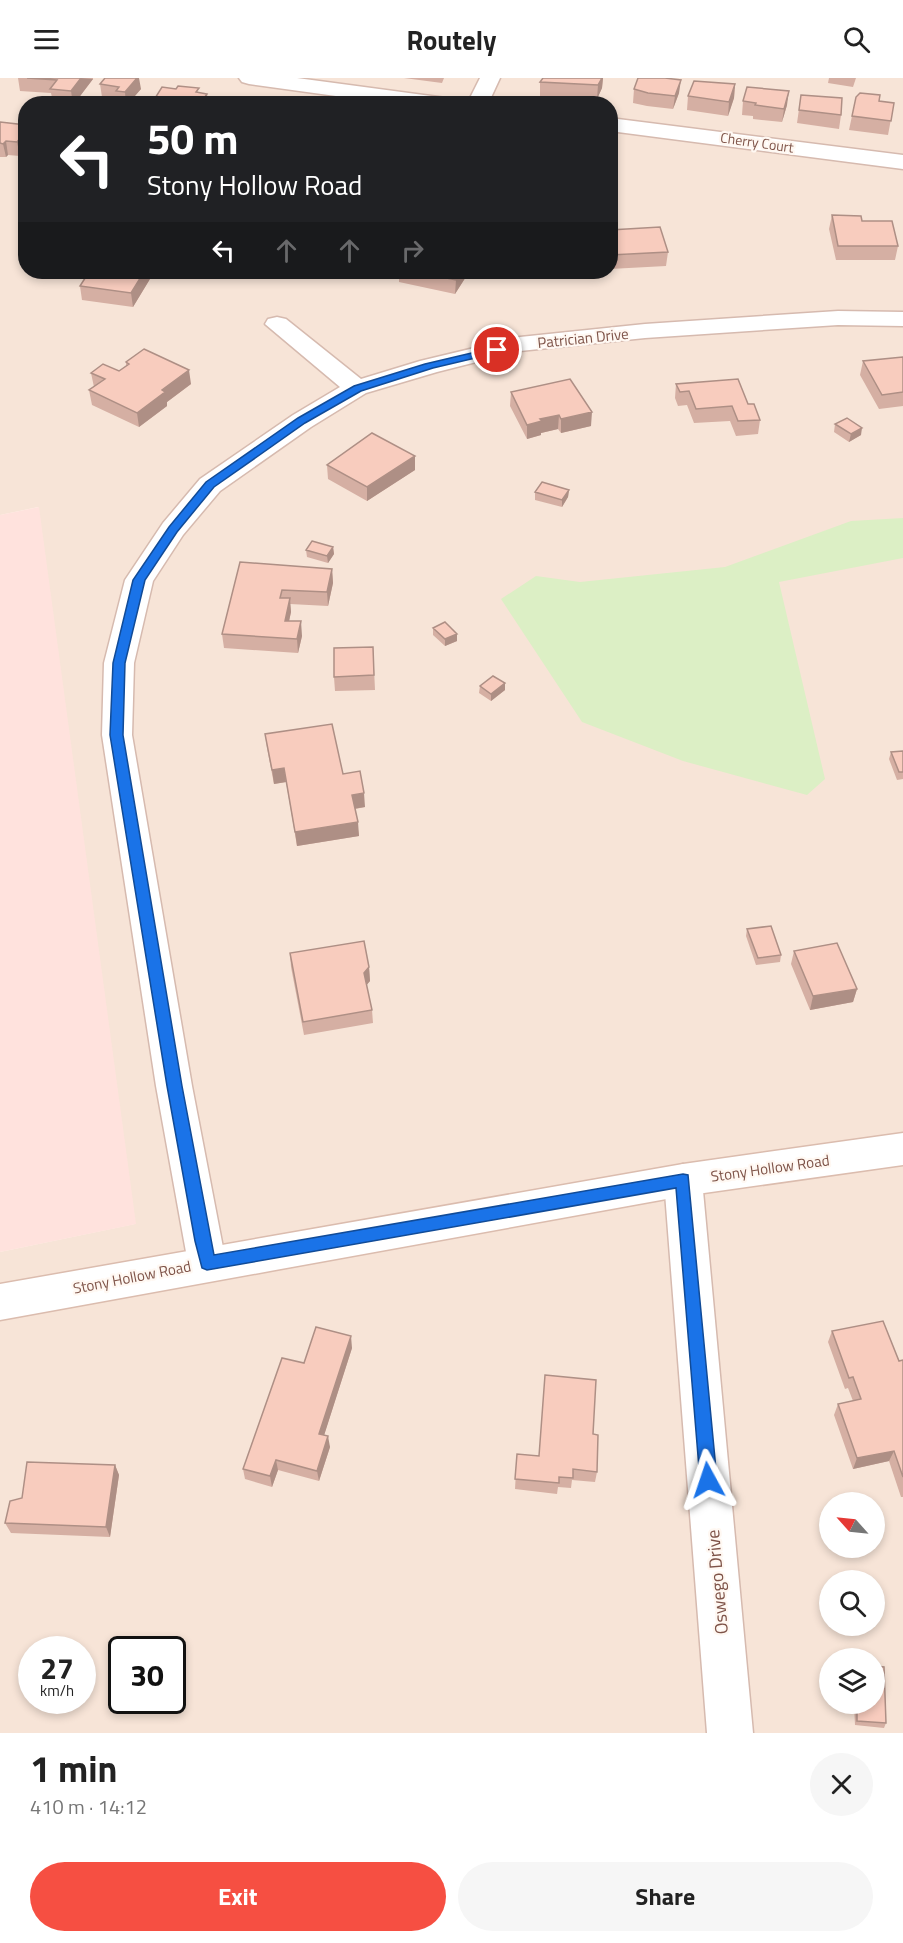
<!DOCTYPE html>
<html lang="en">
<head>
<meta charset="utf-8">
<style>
	:root { --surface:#fff; --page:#f6f6f6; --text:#222; --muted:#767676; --accent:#f64f42 }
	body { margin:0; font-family:"Titillium Web",sans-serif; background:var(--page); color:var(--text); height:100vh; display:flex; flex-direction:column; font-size:22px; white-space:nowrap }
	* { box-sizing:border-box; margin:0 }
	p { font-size:20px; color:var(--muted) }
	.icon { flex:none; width:33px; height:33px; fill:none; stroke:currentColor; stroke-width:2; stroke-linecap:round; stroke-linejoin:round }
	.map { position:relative; height:1655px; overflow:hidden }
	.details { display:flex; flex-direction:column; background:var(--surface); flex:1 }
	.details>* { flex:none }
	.top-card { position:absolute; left:18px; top:18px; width:600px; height:183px; border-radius:24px; box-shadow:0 3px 9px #0003; background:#202124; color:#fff; overflow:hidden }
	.needle { width:39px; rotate:297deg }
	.tools { position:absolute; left:819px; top:1414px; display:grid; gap:12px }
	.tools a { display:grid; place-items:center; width:66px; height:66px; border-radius:50%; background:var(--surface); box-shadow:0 3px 9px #0003; font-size:30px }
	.speed { position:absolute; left:18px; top:1558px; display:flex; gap:12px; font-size:30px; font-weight:700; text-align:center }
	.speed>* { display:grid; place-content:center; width:78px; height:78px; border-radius:50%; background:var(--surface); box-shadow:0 3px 9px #0003; line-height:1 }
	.speed small { font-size:15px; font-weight:400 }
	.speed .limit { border:3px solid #111; border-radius:9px; background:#fff; color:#111 }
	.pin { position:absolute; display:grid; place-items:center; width:51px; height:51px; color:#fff; margin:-26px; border:3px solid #fff; border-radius:50%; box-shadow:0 2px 6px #0007 }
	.me { position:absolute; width:66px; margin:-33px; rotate:355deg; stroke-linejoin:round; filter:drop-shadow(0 0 4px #0008) }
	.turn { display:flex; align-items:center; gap:21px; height:126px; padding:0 30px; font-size:27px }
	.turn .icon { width:78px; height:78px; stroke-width:2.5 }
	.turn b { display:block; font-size:42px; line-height:51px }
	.lanes { display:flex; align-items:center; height:57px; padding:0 30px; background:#0003; justify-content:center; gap:30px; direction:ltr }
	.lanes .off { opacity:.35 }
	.round { display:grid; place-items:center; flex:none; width:63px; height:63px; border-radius:32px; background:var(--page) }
	.head { display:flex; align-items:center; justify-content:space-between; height:102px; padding:0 30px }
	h1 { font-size:36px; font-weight:700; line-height:45px }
	.cta { display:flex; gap:12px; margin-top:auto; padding:12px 30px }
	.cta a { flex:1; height:69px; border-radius:36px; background:var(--accent); color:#fff; font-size:24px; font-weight:700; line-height:69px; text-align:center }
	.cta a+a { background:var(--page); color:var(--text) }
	header { display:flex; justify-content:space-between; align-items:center; height:78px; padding:0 30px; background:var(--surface); font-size:27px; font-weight:700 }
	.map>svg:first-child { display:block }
	.residential { fill:#f7e4d7; fill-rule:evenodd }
	.commercial { fill:#ffe2dd }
	.green { fill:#dcefc5 }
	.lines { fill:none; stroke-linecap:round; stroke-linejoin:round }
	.street-casing { stroke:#d6baaf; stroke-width:3 }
	.secondary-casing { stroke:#dbbcae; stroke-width:3 }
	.street { fill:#fff; fill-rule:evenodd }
	.secondary { fill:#fff; fill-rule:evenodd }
	.wall { fill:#d5afa3 }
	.shaded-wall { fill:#ae8f85 }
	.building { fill:#f8ccbe; stroke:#ae8f85; stroke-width:1.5 }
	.route { fill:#1a73e8; stroke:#114b97; stroke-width:1.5 }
	.labels { text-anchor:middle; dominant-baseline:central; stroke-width:4.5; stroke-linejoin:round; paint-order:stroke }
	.far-street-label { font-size:14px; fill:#7e5348; stroke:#fff8f2 }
	.street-label { font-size:15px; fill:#7e5348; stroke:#fff8f2 }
	.near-street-label { font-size:18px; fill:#7e5348; stroke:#fff8f2 }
</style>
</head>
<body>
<header><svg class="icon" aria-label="menu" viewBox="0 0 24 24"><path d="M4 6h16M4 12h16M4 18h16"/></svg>Routely<svg class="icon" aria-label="search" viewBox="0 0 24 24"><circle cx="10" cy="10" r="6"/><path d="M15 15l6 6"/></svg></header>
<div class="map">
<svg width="903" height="1655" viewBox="0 0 903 1655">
	<rect width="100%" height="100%" fill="#fff3e9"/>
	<!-- residential -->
	<path class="residential" d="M0 0H903V1655H0V1174L135 1146 38 429 0 437ZM26 26H610V194H26ZM830 1425H874V1470H830ZM830 1503H874V1548H830ZM32 1572H82V1623H32ZM122 1572H172V1623H122ZM830 1581H874V1626H830Z"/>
	<!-- commercial -->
	<path class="commercial" d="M39 429 136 1146 0 1174V437Z"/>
	<!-- green -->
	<path class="green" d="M903 440V480L779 504 825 701 807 717 683 683 582 644 501 521 536 498 580 504 725 489 851 443Z"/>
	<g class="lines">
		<defs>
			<path id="street" d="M239 0H297L446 20 454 21 456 26H394L249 6 242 4Z
				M480 0H500L488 26H467Z
				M610 40 903 77V91L610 53Z
				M838 233 903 234V248L838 247 645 260 520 273 437 294 366 315 311 349 220 413 183 457 153 503 134 585 132 657 192 1008 226 1185 221 1197 207 1202 193 1197 188 1185 156 1008 102 657 104 585 125 502 163 445 200 401 293 337 340 309 265 246 268 241 277 239 286 241 361 301 420 283 520 259 645 246Z
				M683 1086 696 1091 702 1102 753 1655H707L664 1102 670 1091Z"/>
			<path id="secondary" d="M903 1055V1087L683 1118 0 1242V1206L683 1086Z"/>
		</defs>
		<!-- street casing -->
		<use href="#street" class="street-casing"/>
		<!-- secondary casing -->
		<use href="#secondary" class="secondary-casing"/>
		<!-- street -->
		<use href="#street" class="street"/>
		<!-- secondary -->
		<use href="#secondary" class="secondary"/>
	</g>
	<!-- wall -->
	<path class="wall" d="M18 0H93V1L74 26H62L53 24 51 15 20 13Z
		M404 0H444L442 5Z
		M603 0 602 10 597 21 540 18V4Z
		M829 0H856L853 9 828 5Z
		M100 6 141 11 132 21 140 26H117V22L102 19Z
		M735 6 734 20 728 38 687 32 688 18Z
		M634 11 679 15 673 31 647 28 633 25Z
		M801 17 841 37 839 51 797 45Z
		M743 23 787 27 782 44 753 41V38L742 37Z
		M879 23 894 25 888 57 849 52 852 38Z
		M0 44 26 47 20 78 8 77 6 79H0Z
		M832 137 862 143 898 168 895 182H836L829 151Z
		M610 152 668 174 666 188 610 191Z
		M89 194H153V196L133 229 82 222 80 208Z
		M399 194H469L455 216 399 204Z
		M903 279V328L879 331 860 297 863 283Z
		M126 284 191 306 167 324V328L139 349 92 327 89 312 94 309 91 295 119 293 126 288Z
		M676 306 748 326 760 342 758 356 736 358 730 343 694 345 687 327 678 328 675 320Z
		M511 314 591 348 561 355 558 351 541 355V357L527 361 510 328Z
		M835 346 861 357 849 364 834 354Z
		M327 387 415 392 367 423 328 401Z
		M569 412 568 419 562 429 535 422V414Z
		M333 469 334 476 328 485 307 479 306 472Z
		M240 484 332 491 333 505 328 528 290 526 291 534 289 543 302 558 298 575 224 570 222 556Z
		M433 550 457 556V563L445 568 433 557Z
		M373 569 375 612 335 613 334 599Z
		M505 605V612L491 623 479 615 480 608Z
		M265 656 343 696 365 729 355 731 359 758 297 768 286 704 274 706 267 670Z
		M903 673V701L897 702 889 681 891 674Z
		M747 851 781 877 780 884 756 887 746 858Z
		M794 873 857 911 853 924 810 932 791 886Z
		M290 875 369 889 370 903 366 907 372 932 373 945 304 957 291 889Z
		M832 1253 899 1283 903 1282V1419H901L889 1383 853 1391 834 1337 838 1326 853 1323 848 1310 845 1311 828 1264Z
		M352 1270 324 1357 330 1369 319 1403 278 1392 272 1409 245 1401 243 1391 304 1285Z
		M593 1356 597 1394 595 1404 572 1402 571 1410 558 1409 557 1416 515 1411 517 1376 539 1378Z
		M115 1387 119 1397 110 1459 11 1455 5 1445 22 1420Z
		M854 1626H874L886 1645 884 1650 855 1647Z"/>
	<!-- shaded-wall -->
	<path class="shaded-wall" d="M81 0 93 1 74 26H73L71 13Z
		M137 0H139L141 11 128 26H126L125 14Z
		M602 0H603L602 10 597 21 598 7Z
		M681 2 679 15 673 31 675 18Z
		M735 6 734 20 728 38 729 24Z
		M789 13 787 27 782 44 784 31Z
		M207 16 208 26H200Z
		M26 53V70L20 78 17 64Z
		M6 63 8 77 6 79 3 66Z
		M144 194H153V196L133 229 131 215Z
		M461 194H469L455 216 456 202Z
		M189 292 191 306 167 324V328L139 349 137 335 162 312Z
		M592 334 591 348 561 355V341Z
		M559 337 558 351 541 355V357L527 361V347L540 341Z
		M862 350 861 357 849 364 851 356Z
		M415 378V392L367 423V409Z
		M569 412 568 419 562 429V422Z
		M333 469 334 476 328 485 327 478Z
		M332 491 333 505 328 528 327 514Z
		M290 520 291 534 286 557 285 543Z
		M301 543 302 558 298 575 297 561Z
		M457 556V563L445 568V561Z
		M505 605V612L491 623V616Z
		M284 690 286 704 274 706 272 692Z
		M364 715 365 729 353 731 352 717Z
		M358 744 359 758 297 768 295 754Z
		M369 889 370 903 365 909 364 895Z
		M857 911 853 924 810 932 813 918Z
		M351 1258 352 1270 321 1367 319 1356Z
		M328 1358 330 1369 319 1403 317 1393Z
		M894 1373 889 1383 853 1391 857 1380Z
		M276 1382 278 1392 272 1409 270 1398Z
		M115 1387 119 1397 110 1459 106 1449Z"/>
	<!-- building -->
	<path class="building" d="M27 0H81L71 13 50 11 57 2Z
		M105 0H137L125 14 116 13 119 9 100 6Z
		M543 0H602L598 7 540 4Z
		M638 0H665L681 2 675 18 648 15 634 11Z
		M694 3 735 6 729 24 688 18Z
		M178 8 199 10 196 14 207 16 200 26 152 25 162 9 176 11Z
		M747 9 789 13 784 31 755 27 756 25 743 23Z
		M860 15 880 17 879 23 894 25 891 43 852 38 856 19Z
		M801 17 842 20 841 37 799 32Z
		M129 20 139 21 136 26H124Z
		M258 22 288 26H256Z
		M0 44 26 47V53L17 64 6 63 3 66 0 65Z
		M832 137 861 138 862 143H892L898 168H838Z
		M660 149 668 174 610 177V152Z
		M89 194H144L131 215 80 208Z
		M416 194H461L456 202Z
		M144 271 189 292 162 312 165 314 137 335 89 312 105 301 91 295 103 286 119 293 129 286 126 284Z
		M903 279V314L882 317 863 283Z
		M570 301 592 334 561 341 559 337 540 341 542 343 527 347 511 314Z
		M738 301 748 326H754L760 342 738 343 732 328 696 331 689 313 680 314 676 306Z
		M847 340 862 350 851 356 835 346Z
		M372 355 415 378 367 409 327 387Z
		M542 404 569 412 562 422 535 414Z
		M312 463 333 469 327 478 306 472Z
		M240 484 332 491 327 514 282 512 280 520H290L285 543H301L297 561 222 556Z
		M445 544 457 556 445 561 433 550Z
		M373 569 374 597 334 599V570Z
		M493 598 505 605 491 616 480 608Z
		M332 646 343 696 360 693 364 715 352 717 358 744 295 754 284 690 272 692 265 656Z
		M903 673V694H899L891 674Z
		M771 848 781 877 758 880 747 851Z
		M364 863 369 889 364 895 372 932 303 944 290 875Z
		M837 865 857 911 813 918 794 873Z
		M883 1243 899 1283 903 1282V1399L894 1373 857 1380 838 1326 861 1321 853 1299 849 1300 832 1253Z
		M316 1249 351 1258 319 1356 328 1358 317 1393 276 1382 270 1398 243 1391 282 1280 304 1285Z
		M545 1297 596 1302 593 1356 598 1357 597 1394 573 1391V1400L559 1399V1405L515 1401 517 1376 539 1378Z
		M27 1384 115 1387 106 1449 5 1445 10 1423 22 1420Z
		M874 1588 884 1589 886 1645 857 1643V1626H874Z"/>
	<!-- route -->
	<path class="route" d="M497 269H501V274L433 290 361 313 305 345 214 409 177 454 145 502 125 585 123 657 182 1008 214 1177 683 1096 688 1097 717 1402 714 1407 708 1410 702 1407 700 1402 676 1110 207 1192 202 1190 195 1163 167 1008 110 657 113 585 133 502 169 449 206 404 298 340 354 308 425 286Z"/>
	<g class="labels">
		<!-- far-street labels -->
		<g class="far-street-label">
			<text transform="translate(757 64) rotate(8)">Cherry Court</text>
		</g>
		<!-- street labels -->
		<g class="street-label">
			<text transform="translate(583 260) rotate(-6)">Patrician Drive</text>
			<text transform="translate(770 1090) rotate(-8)">Stony Hollow Road</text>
			<text transform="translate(132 1199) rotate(-11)">Stony Hollow Road</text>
		</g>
		<!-- near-street labels -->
		<g class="near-street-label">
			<text transform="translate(717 1504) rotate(-95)">Oswego Drive</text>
		</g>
	</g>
</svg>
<div class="tools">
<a><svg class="needle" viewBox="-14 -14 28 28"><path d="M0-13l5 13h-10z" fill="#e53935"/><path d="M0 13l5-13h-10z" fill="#767676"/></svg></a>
<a><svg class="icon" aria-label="search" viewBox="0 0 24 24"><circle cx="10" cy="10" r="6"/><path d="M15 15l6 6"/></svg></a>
<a><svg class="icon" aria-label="layers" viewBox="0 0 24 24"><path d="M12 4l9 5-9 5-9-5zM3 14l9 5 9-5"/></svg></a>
</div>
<div class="speed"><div>27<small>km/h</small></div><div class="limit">30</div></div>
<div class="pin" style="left:497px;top:272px;background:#d93025"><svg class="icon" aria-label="arrive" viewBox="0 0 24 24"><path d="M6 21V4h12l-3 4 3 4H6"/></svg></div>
<svg class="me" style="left:708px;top:1402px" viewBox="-20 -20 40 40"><path d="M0-17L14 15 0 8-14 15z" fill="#1a73e8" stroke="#fff" stroke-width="4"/></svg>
<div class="top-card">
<div class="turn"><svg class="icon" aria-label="left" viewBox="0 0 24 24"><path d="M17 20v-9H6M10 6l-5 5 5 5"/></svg><div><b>50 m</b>Stony Hollow Road</div></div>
<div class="lanes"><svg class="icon" aria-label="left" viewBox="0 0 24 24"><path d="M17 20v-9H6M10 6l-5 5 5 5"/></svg><svg class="icon off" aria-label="ahead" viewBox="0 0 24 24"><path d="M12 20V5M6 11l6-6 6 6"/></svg><svg class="icon off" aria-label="ahead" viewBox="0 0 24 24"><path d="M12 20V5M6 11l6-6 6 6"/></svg><svg class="icon off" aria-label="right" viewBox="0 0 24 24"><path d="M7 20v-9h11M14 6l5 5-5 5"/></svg></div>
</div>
</div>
<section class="details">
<div class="head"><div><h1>1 min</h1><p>410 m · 14:12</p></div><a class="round"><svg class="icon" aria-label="close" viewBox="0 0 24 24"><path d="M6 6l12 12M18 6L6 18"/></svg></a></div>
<div class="cta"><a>Exit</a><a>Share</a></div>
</section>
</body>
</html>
